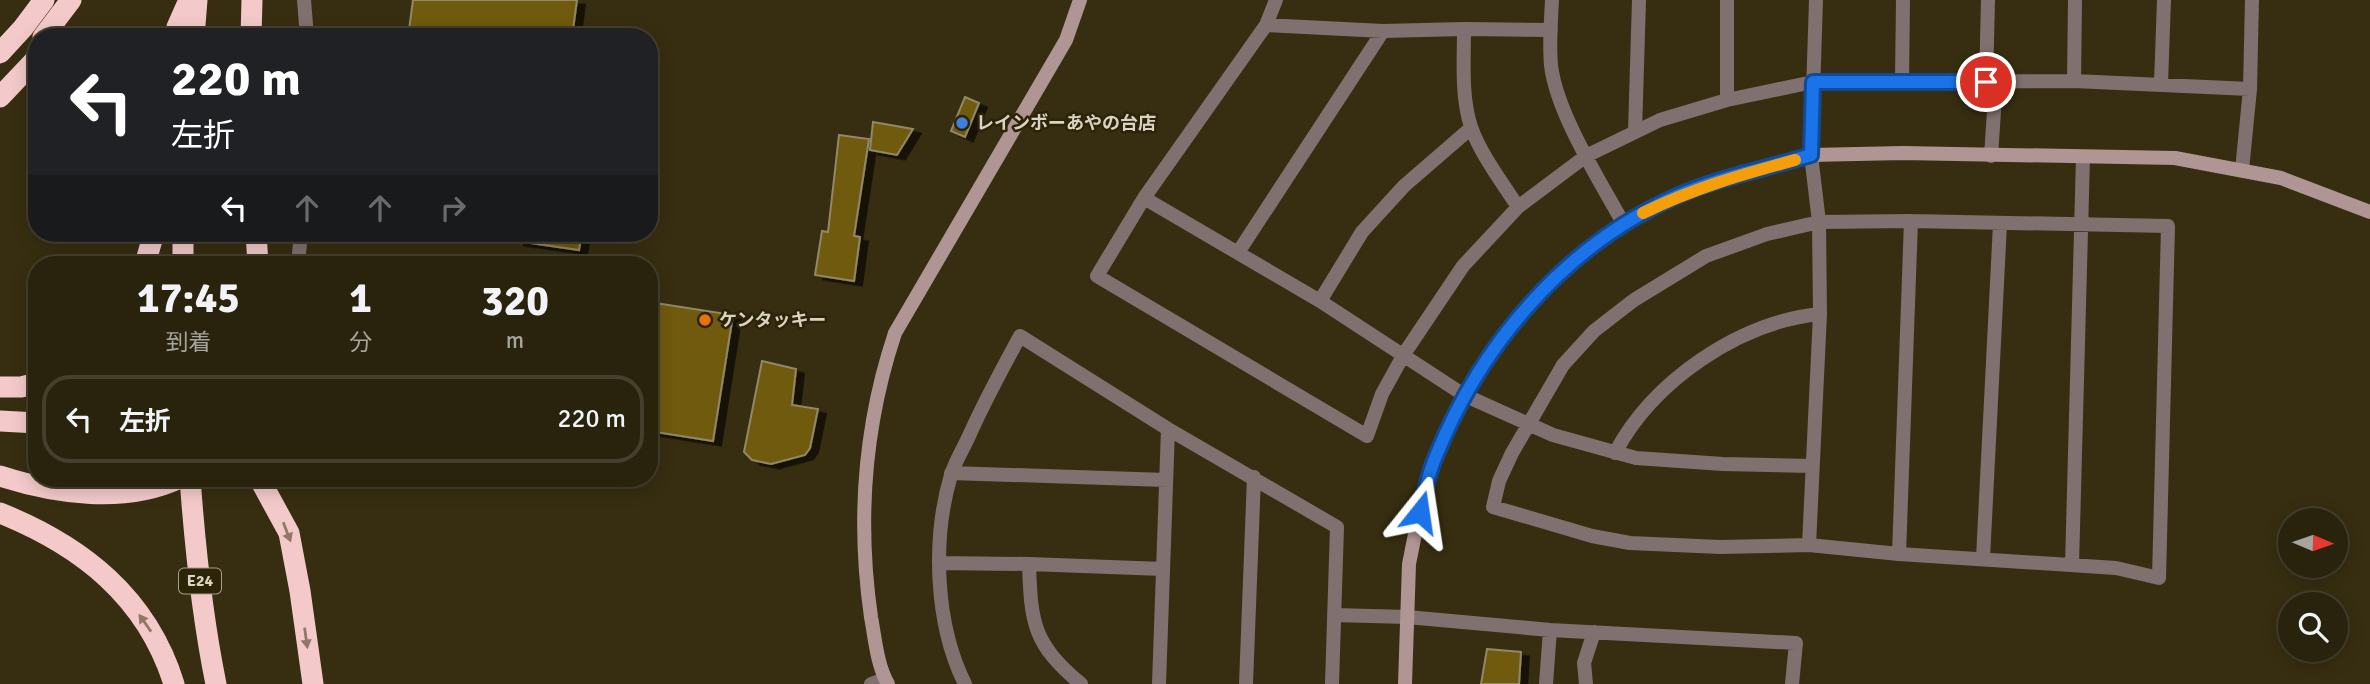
<!DOCTYPE html>
<html lang="ja">
<head>
<meta charset="utf-8">
<style>
	:root { --surface:#29220d; --page:#352f1b; --text:#f1f3f6; --muted:#a5a49d; --line:#453f2e }
	body { margin:0; font-family:Signika,"Noto Sans JP",sans-serif; background:var(--page); color:var(--text); height:100vh; display:flex; flex-direction:column; font-size:26px; white-space:nowrap }
	* { box-sizing:border-box; margin:0 }
	p { font-size:23px; color:var(--muted) }
	.icon { flex:none; width:38px; height:38px; fill:none; stroke:currentColor; stroke-width:2; stroke-linecap:round; stroke-linejoin:round }
	.map { position:relative; flex:1; overflow:hidden }
	.drawer { position:absolute; left:28px; top:256px; width:630px; height:231px; display:flex; flex-direction:column; background:var(--surface); border-radius:28px; box-shadow:0 4px 18px #0003,0 0 0 2px var(--line) }
	.drawer>* { flex:none }
	.banner { position:absolute; left:28px; top:28px; width:630px; height:214px; border-radius:28px; box-shadow:0 4px 18px #0003,0 0 0 2px var(--line); background:#202124; color:#fff; overflow:hidden }
	.needle { width:46px; rotate:92deg }
	.controls { position:absolute; left:2278px; top:508px; display:grid; gap:14px }
	.controls a { display:grid; place-items:center; width:70px; height:70px; border-radius:50%; background:var(--surface); box-shadow:0 4px 18px #0003,0 0 0 2px var(--line); font-size:35px }
	.pin { position:absolute; display:grid; place-items:center; width:60px; height:60px; color:#fff; margin:-30px; border:4px solid #fff; border-radius:50%; box-shadow:0 2px 7px #0007 }
	.me { position:absolute; width:77px; margin:-38px; rotate:15deg; stroke-linejoin:round; filter:drop-shadow(0 0 5px #0008) }
	.turn { display:flex; align-items:center; gap:24px; height:147px; padding:0 28px; font-size:32px }
	.turn .icon { width:91px; height:91px; stroke-width:2.5 }
	.turn b { display:block; font-size:49px; line-height:60px }
	.lanes { display:flex; align-items:center; height:66px; padding:0 28px; background:#0003; justify-content:center; gap:35px; direction:ltr }
	.lanes .off { opacity:.35 }
	.eta { display:flex; justify-content:space-evenly; align-items:center; height:119px; text-align:center }
	.eta b { font-size:42px; font-weight:800; line-height:49px }
	ul { padding:0; list-style:none }
	li { display:flex; align-items:center; gap:21px; height:88px; margin:0 14px 10px; padding:0 14px; border:4px solid var(--line); border-radius:28px }
	li div { flex:1 }
	li b { display:block; font-size:26px }
	li em { font-style:normal }
	.map>svg:first-child { display:block }
	.building { fill:#705a0c; stroke:#928768; stroke-width:2; filter:url(#shadow) }
	.lines { fill:none; stroke-linecap:round; stroke-linejoin:round }
	.street { stroke:#817070; stroke-width:14 }
	.secondary { stroke:#af9594; stroke-width:14 }
	.highway { stroke:#f3cac9; stroke-width:21 }
	.oneway { fill:#907768 }
	.route-casing { stroke:#114b97; stroke-width:18 }
	.route { stroke:#1a73e8; stroke-width:12 }
	.slow { stroke:#f59e0b; stroke-width:12 }
	.shop-dot { fill:#3f7fe0; stroke:#2d2407; stroke-width:2.5 }
	.food-dot { fill:#e8710a; stroke:#2d2407; stroke-width:2.5 }
	.labels { text-anchor:middle; dominant-baseline:central; stroke-width:5; stroke-linejoin:round; paint-order:stroke }
	.shield { fill:#2d2407; stroke:#a59e8b; stroke-width:2 }
	.shield-label { font-size:16px; font-weight:bold; fill:#d9d3c3 }
	.poi-label { font-size:18px; font-weight:bold; fill:#d9d3c3; stroke:#2d2407; text-anchor:start }
</style>
</head>
<body>
<div class="map">
<svg width="2370" height="684" viewBox="0 0 2370 684">
	<defs>
		<filter id="shadow"><feDropShadow dx="8" dy="4.5" stdDeviation="0" flood-color="#0009"/></filter>
	</defs>
	<rect width="100%" height="100%" fill="#372e11"/>
	<!-- building -->
	<path class="building" d="M413 0H577L572 37H408Z
		M965 97 979 103 965 137 951 131Z
		M873 122 913 129 897 155 870 150Z
		M839 135 869 139 854 236 860 237 854 281 815 275 822 231 828 232Z
		M517 233H582L579 250 516 241Z
		M649 302 733 315 713 441 649 431Z
		M762 361 796 369 792 405 818 409 810 448 805 455 771 464 752 460 744 452Z
		M1487 649 1521 652 1519 684H1481Z"/>
	<g class="lines">
		<!-- street -->
		<path class="street" d="M304 0 307 37
			M1276 0 1266 25 1144 198 1097 276 1367 436 1382 394 1404 354 1463 266 1518 207 1586 156 1660 120 1727 100 1813 82 2074 81 2250 89
			M1552 0C1551 21 1549 44 1551 65 1556 112 1600 181 1623 223
			M1266 25 1383 31 1464 29 1551 30
			M1464 29C1464 61 1461 96 1471 127 1481 155 1502 182 1518 207
			M2074 81 2075 0
			M1902 82 1903 0
			M1986 82 1988 0
			M2161 84 2164 0
			M1727 100V0
			M1635 132 1639 0
			M1991 156 1996 81
			M2242 170 2250 89 2252 0
			M1144 198 1320 301 1464 395 1553 435 1636 458 1723 464 1812 466
			M1911 221 2168 226 2159 578 2116 568 1899 554 1809 545 1720 547 1630 543 1592 536 1493 507 1499 481 1512 453 1563 365 1594 331 1634 300 1706 256 1767 234 1819 222Z
			M1239 251 1383 31
			M298 264 301 233
			M1320 301 1362 232 1404 186 1471 128
			M1615 453C1653 381 1739 322 1820 314
			M951 473 1166 480
			M1809 545 1820 314 1819 222 1811 155 1816 0
			M1899 554 1911 221
			M1983 558 2000 224
			M940 563 1029 564 1163 569
			M1029 564C1031 623 1033 644 1081 684
			M2072 565 2083 157
			M1334 615 1407 617 1550 630 1796 643 1792 684
			M871 684 885 679
			M965 684C935 624 932 539 951 475 955 462 963 449 969 436 984 402 1002 369 1020 336L1168 429 1337 527 1332 684
			M1159 684 1168 429
			M1246 684 1254 477
			M1546 684 1550 630
			M1586 684 1584 663 1594 632"/>
		<!-- secondary -->
		<path class="secondary" d="M888 684C877 665 875 638 871 617 857 520 864 426 895 333L1066 40 1080 0
			M1405 684 1409 564 1417 524 1435 458 1464 395 1487 359 1542 289 1578 258 1623 223 1679 195 1705 185 1811 155 1903 153 2175 158 2281 178 2370 212"/>
		<!-- highway -->
		<path class="highway" d="M43 37 71 0
			M176 37 177 27 189 0
			M194 37 197 0
			M251 37 252 0
			M0 53 23 28 44 0
			M0 97 37 58
			M256 233 258 264
			M145 264 154 233
			M183 264V233
			M0 387H21L37 383
			M0 421 37 423
			M0 476C56 494 125 504 180 478
			M190 478C195 547 202 616 216 684
			M259 478 289 533 300 591 313 684
			M0 513C82 546 147 597 174 684"/>
	</g>
	<!-- one-way arrows -->
	<defs><path id="oneway-solid" d="M-6-.8H1V-3.2L6.5 0L1 3.2V.8H-6Z" transform="scale(1.75)"/></defs>
	<g class="oneway">
		<use href="#oneway-solid" transform="translate(287 532) rotate(69)"/>
		<use href="#oneway-solid" transform="translate(145 623) rotate(-125)"/>
		<use href="#oneway-solid" transform="translate(306 638) rotate(82)"/>
	</g>
	<g class="lines">
		<defs>
			<path id="route" d="M1420 512C1425 493 1428 473 1436 456 1482 343 1566 244 1679 195 1721 177 1768 168 1811 155L1813 82H1986"/>
		</defs>
		<!-- route casing -->
		<use href="#route" class="route-casing"/>
		<!-- route -->
		<use href="#route" class="route"/>
		<!-- slow -->
		<path class="slow" d="M1643 213C1694 188 1740 175 1795 160"/>
	</g>
	<!-- markers -->
	<circle class="shop-dot" cx="962" cy="123" r="7"/>
	<circle class="food-dot" cx="705" cy="320" r="7"/>
	<g class="labels">
		<!-- shield labels -->
		<rect class="shield" x="179" y="568.5" width="42" height="25" rx="5"/>
		<g class="shield-label">
			<text x="200" y="581">E24</text>
		</g>
		<!-- poi labels -->
		<g class="poi-label">
			<text x="976" y="123">レインボーあやの台店</text>
			<text x="719" y="320">ケンタッキー</text>
		</g>
	</g>
</svg>
<div class="controls">
<a><svg class="needle" viewBox="-14 -14 28 28"><path d="M0-13l5 13h-10z" fill="#e53935"/><path d="M0 13l5-13h-10z" fill="#a5a49d"/></svg></a>
<a><svg class="icon" aria-label="search" viewBox="0 0 24 24"><circle cx="10" cy="10" r="6"/><path d="M15 15l6 6"/></svg></a>
</div>
<div class="pin" style="left:1986px;top:82px;background:#d93025"><svg class="icon" aria-label="arrive" viewBox="0 0 24 24"><path d="M6 21V4h12l-3 4 3 4H6"/></svg></div>
<svg class="me" style="left:1420px;top:512px" viewBox="-20 -20 40 40"><path d="M0-17L14 15 0 8-14 15z" fill="#1a73e8" stroke="#fff" stroke-width="4"/></svg>
<div class="banner">
<div class="turn"><svg class="icon" aria-label="left" viewBox="0 0 24 24"><path d="M17 20v-9H6M10 6l-5 5 5 5"/></svg><div><b>220 m</b>左折</div></div>
<div class="lanes"><svg class="icon" aria-label="left" viewBox="0 0 24 24"><path d="M17 20v-9H6M10 6l-5 5 5 5"/></svg><svg class="icon off" aria-label="ahead" viewBox="0 0 24 24"><path d="M12 20V5M6 11l6-6 6 6"/></svg><svg class="icon off" aria-label="ahead" viewBox="0 0 24 24"><path d="M12 20V5M6 11l6-6 6 6"/></svg><svg class="icon off" aria-label="right" viewBox="0 0 24 24"><path d="M7 20v-9h11M14 6l5 5-5 5"/></svg></div>
</div>
<section class="drawer">
<div class="eta">
<div><b>17:45</b><p>到着</p></div>
<div><b>1</b><p>分</p></div>
<div><b>320</b><p>m</p></div>
</div>
<ul>
<li><svg class="icon" aria-label="left" viewBox="0 0 24 24"><path d="M17 20v-9H6M10 6l-5 5 5 5"/></svg><div><b>左折</b></div><em>220 m</em></li>
</ul>
</section>
</div>
</body>
</html>
